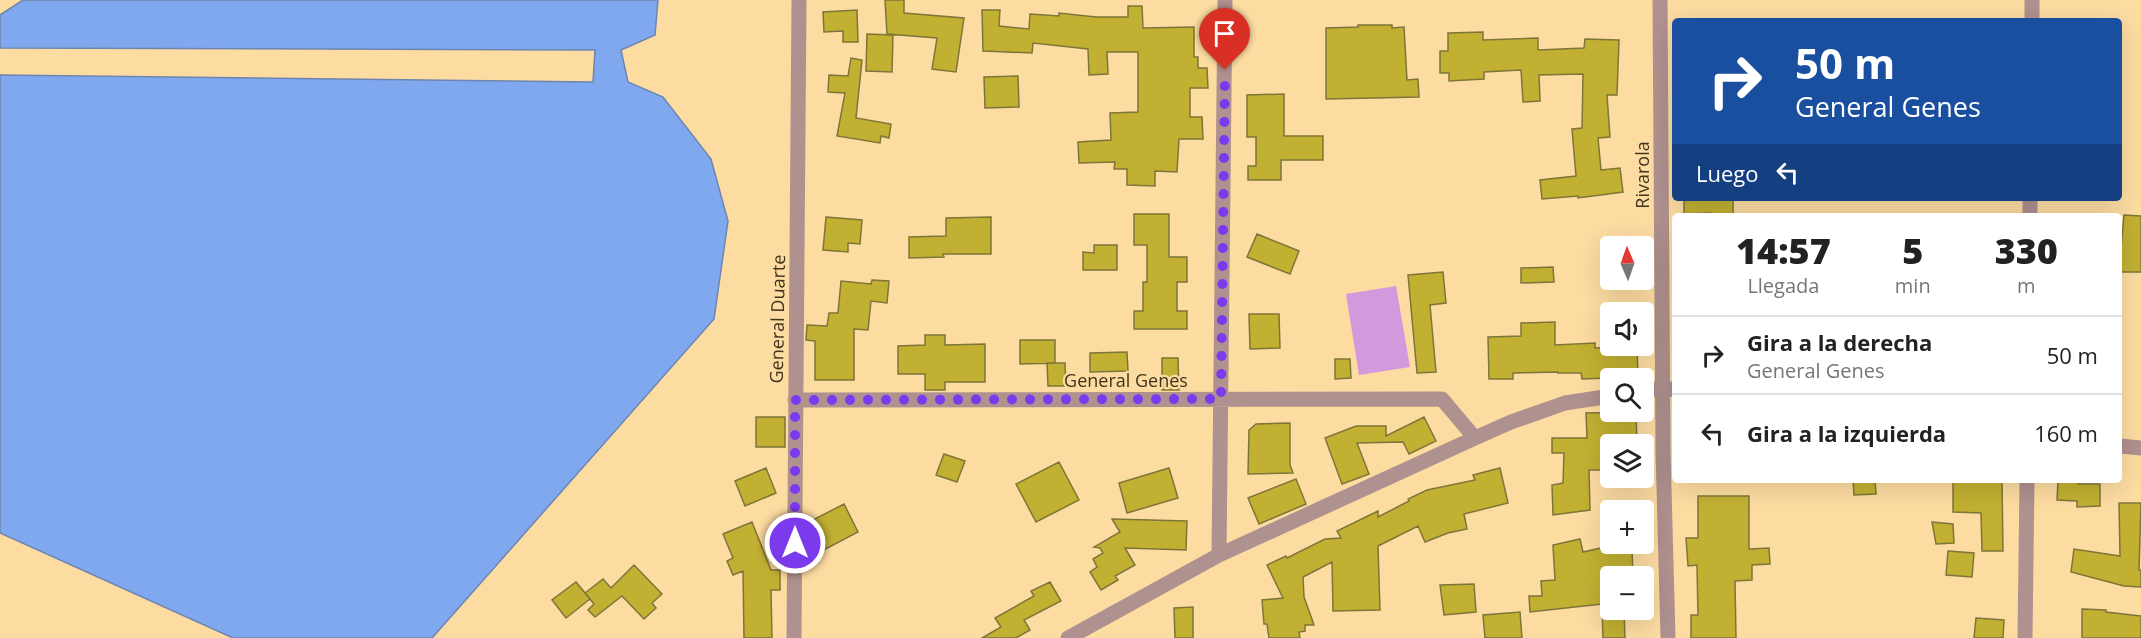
<!DOCTYPE html>
<html lang="es">
<head>
<meta charset="utf-8">
<style>
	:root { --surface:#fff; --page:#f2f2f2; --text:#222; --muted:#767676; --line:#e0e0e0 }
	body { margin:0; font-family:"Open Sans",sans-serif; background:var(--page); color:var(--text); height:100vh; display:flex; flex-direction:column; font-size:22px; white-space:nowrap }
	* { box-sizing:border-box; margin:0 }
	p { font-size:20px; color:var(--muted) }
	.icon { flex:none; width:33px; height:33px; fill:none; stroke:currentColor; stroke-width:2; stroke-linecap:round; stroke-linejoin:round }
	.map { position:relative; flex:1; overflow:hidden }
	.details { position:absolute; left:1672px; top:213px; width:450px; height:270px; display:flex; flex-direction:column; background:var(--surface); border-radius:6px; box-shadow:0 6px 24px #0002 }
	.details>* { flex:none }
	.hud { position:absolute; left:1672px; top:18px; width:450px; height:183px; border-radius:6px; box-shadow:0 6px 24px #0002; background:#1a4fa0; color:#fff; overflow:hidden }
	.needle { width:39px; rotate:358deg }
	.fabs { position:absolute; left:1600px; top:236px; display:grid; gap:12px }
	.fabs a { display:grid; place-items:center; width:54px; height:54px; border-radius:6px; background:var(--surface); box-shadow:0 6px 24px #0002; font-size:30px }
	.pin { position:absolute; display:grid; place-items:center; width:51px; height:51px; color:#fff; margin:-62px -26px; border-radius:50% 50% 50% 0; rotate:-45deg; box-shadow:0 0 6px #0007 }
	.pin .icon { rotate:45deg }
	.me { position:absolute; width:66px; margin:-33px; rotate:0deg; stroke-linejoin:round; filter:drop-shadow(0 0 4px #0008) }
	.turn { display:flex; align-items:center; gap:21px; height:126px; padding:0 24px; font-size:27px }
	.turn .icon { width:78px; height:78px; stroke-width:2.5 }
	.turn b { display:block; font-size:42px; line-height:51px }
	.then { display:flex; align-items:center; height:57px; padding:0 24px; background:#0003; gap:12px; font-size:22px }
	.eta { display:flex; justify-content:space-evenly; align-items:center; height:102px; text-align:center }
	.eta b { font-size:36px; font-weight:800; line-height:42px }
	ul { padding:0; list-style:none }
	li { display:flex; align-items:center; gap:18px; height:78px; padding:0 24px; border-top:2px solid var(--line) }
	li div { flex:1 }
	li b { display:block; font-size:22px }
	li em { font-style:normal }
	.map>svg:first-child { display:block }
	.green { fill:#d299dd }
	.water { fill:#80a8ef; stroke:#6d85b0; stroke-width:1.5 }
	.building { fill:#c1b032; stroke:#7e7539; stroke-width:1.5 }
	.lines { fill:none; stroke-linecap:round; stroke-linejoin:round }
	.minor { stroke:#af918f; stroke-width:15 }
	.tertiary { stroke:#af918f; stroke-width:15 }
	.route { stroke:#7c3aed; stroke-width:10; stroke-dasharray:0 18 }
	.labels { text-anchor:middle; dominant-baseline:central; stroke-width:4.5; stroke-linejoin:round; paint-order:stroke }
	.street-label { font-size:18px; fill:#40331c; stroke:#fddca2 }
</style>
</head>
<body>
<div class="map">
<svg width="2141" height="638" viewBox="0 0 2141 638">
	<rect width="100%" height="100%" fill="#fddca2"/>
	<!-- green -->
	<path class="green" d="M1396 286 1410 367 1359 375 1346 294Z"/>
	<!-- water -->
	<path class="water" d="M23 0H658L655 35 621 50 628 82 663 97 711 159 728 221 714 319 432 638H233L0 533V75L593 82 595 50 0 48V15Z"/>
	<!-- building -->
	<path class="building" d="M885 0H904V13L964 18 956 72 932 69 937 38 887 34Z
		M1128 6H1142L1143 28 1194 27V57H1198V68H1207L1208 88H1190V117H1202L1203 139H1179L1177 172 1155 171V186L1127 185V169H1114L1115 162 1079 163 1078 142 1111 140 1110 113 1138 112V52H1107L1108 74 1089 75 1088 49 1033 43 1032 53 983 51 982 10H1000L999 26 1029 29 1030 14 1059 16V13L1096 17H1128Z
		M857 10 858 42H843V31L824 32 823 12Z
		M1358 25H1392V28L1404 27 1407 80 1418 79 1419 97 1326 99V28L1358 27Z
		M1483 32V40L1538 38V50L1584 48 1585 39 1619 40 1617 95H1607L1610 137 1598 138 1601 170 1620 168 1623 192 1578 198V196L1542 199 1540 180 1576 176 1572 129 1582 128 1583 74 1539 75 1540 101 1523 102 1521 70 1484 72V79L1449 81V73H1440V51H1448V33Z
		M867 34 893 35 892 72 866 71Z
		M851 58 862 60 856 118 891 124 889 138 881 136 880 143 837 136 845 93 828 92 829 75 848 76Z
		M1018 76 1019 107 985 108 984 77Z
		M1284 94V136H1323V160H1281V180H1248V166H1256V137H1247V95Z
		M1684 198H1733V216H1717L1711 213 1684 214Z
		M1134 214H1169V257H1187V282H1177V311H1187V329H1134V311H1143V282H1147V245H1134Z
		M2124 215 2141 216V272H2120V248H2121Z
		M826 217 862 220 860 244 848 243V252L823 250Z
		M991 217V254H943L944 257 909 258V237L946 236V218Z
		M1257 234 1299 251 1290 274 1247 257Z
		M1094 245H1117V270H1083V252L1094 253Z
		M1553 267 1554 282 1521 283V268Z
		M1443 272 1446 303 1430 305 1436 372 1417 373 1408 275Z
		M872 280 889 281 887 303 871 301 868 330 854 329V380H815V341L806 340 807 325 827 326 829 313H838L841 281 871 284Z
		M1249 314H1279L1280 348 1250 349Z
		M1555 322V345L1595 343V348L1637 346 1638 377 1582 379 1581 373H1558V372L1513 373V379H1489L1488 337 1521 336V323Z
		M925 335H945V345L985 344V382H945V390H925V374H898V346L925 345Z
		M1020 340H1055V363L1020 364Z
		M1127 352 1128 371 1090 372V353Z
		M1162 358H1178L1179 390H1162Z
		M1335 359H1350L1351 378 1335 379Z
		M1047 363H1065L1066 386H1048Z
		M1636 412 1637 444H1611V470H1589L1590 510 1553 515 1552 485 1563 483 1564 453H1552V438H1587L1586 413Z
		M756 417H785V447H756Z
		M1424 417 1436 441 1409 454 1403 442 1357 443 1369 474 1342 484 1325 438 1356 426H1386V436Z
		M1290 423V465L1293 473 1248 474 1249 430 1256 424Z
		M944 454 965 461 957 482 936 475Z
		M1059 462 1079 500 1036 522 1016 484Z
		M766 468 776 493 745 506 735 481Z
		M1169 468 1178 498 1127 513 1119 483Z
		M1500 468 1508 503 1464 514 1467 529 1448 533 1425 542 1418 526 1378 546 1380 610 1333 611 1332 562 1303 577 1304 597 1314 625H1305V631L1299 632 1300 638H1269L1267 624H1264L1262 600 1283 598 1267 565 1286 556 1287 558 1325 539 1341 538 1337 531 1378 511V517L1409 501 1408 499 1427 490 1475 480 1473 475Z
		M1296 479 1306 504 1259 524 1248 498Z
		M1853 480H1875L1876 494 1854 495Z
		M1953 480H2002L2003 551H1982L1981 513 1953 512Z
		M2058 480H2078V484H2100V506L2077 507V501L2057 500Z
		M1698 496H1749V549L1769 548 1770 564 1752 565V580L1735 581 1736 638H1691V615H1698L1697 565 1688 566 1686 538H1698Z
		M2119 503H2141L2139 570H2141V587L2124 586 2071 572 2074 549 2120 556Z
		M844 504 858 532 818 553 805 524Z
		M1112 519 1187 521 1186 550 1125 548 1135 565 1115 576 1118 580 1101 590 1090 572 1097 567 1093 559 1103 553 1100 548 1094 547 1120 532Z
		M752 522 771 570H780V590H771L772 638H744L743 571 733 575 727 561 733 558 723 534Z
		M1932 522 1953 524 1954 543 1936 544Z
		M1580 539 1583 552 1623 543V551H1632L1633 572 1611 573V603L1530 612 1529 596H1542L1541 581 1555 580 1553 545Z
		M1948 551 1974 553 1972 577 1946 575Z
		M634 565 662 594 652 603 656 608 644 619 622 596 595 617 588 610 594 604 585 593 603 579 611 588Z
		M576 582 590 599 566 618 552 600Z
		M1050 582 1061 601 1024 620 1030 630 1016 638H982L1001 627 995 618 1034 596 1031 591Z
		M1474 584 1476 612 1444 615 1440 585Z
		M1193 607V638H1175L1174 608Z
		M1602 609H1624L1625 638H1603Z
		M2082 609 2106 610V612L2141 616V638H2082Z
		M1520 612 1522 638H1485L1483 615Z
		M1976 618 2004 620 2003 638H1974Z"/>
	<g class="lines">
		<!-- minor -->
		<path class="minor" d="M2032 21V0
			M2030 216V198
			M1644 391 1663 388 1676 390
			M795 400 1442 399 1475 438
			M2120 446 2141 448
			M1219 555 1225 0
			M794 638 799 0
			M1068 638 1219 555 1475 438 1511 422 1565 403 1611 396
			M2025 638 2027 480"/>
		<!-- tertiary -->
		<path class="tertiary" d="M1660 0 1663 450 1668 638"/>
	</g>
	<g class="lines">
		<!-- route -->
		<path class="route" d="M795 543V400L1221 399 1225 70"/>
	</g>
	<g class="labels">
		<!-- street labels -->
		<g class="street-label">
			<text transform="translate(1642 175) rotate(-90)">Rivarola</text>
			<text transform="translate(777 319) rotate(-89)">General Duarte</text>
			<text x="1126" y="380">General Genes</text>
		</g>
	</g>
</svg>
<div class="fabs">
<a><svg class="needle" viewBox="-14 -14 28 28"><path d="M0-13l5 13h-10z" fill="#e53935"/><path d="M0 13l5-13h-10z" fill="#767676"/></svg></a>
<a><svg class="icon" aria-label="sound" viewBox="0 0 24 24"><path d="M4 9h4l5-4v14l-5-4H4zM17 9q2 3 0 6"/></svg></a>
<a><svg class="icon" aria-label="search" viewBox="0 0 24 24"><circle cx="10" cy="10" r="6"/><path d="M15 15l6 6"/></svg></a>
<a><svg class="icon" aria-label="layers" viewBox="0 0 24 24"><path d="M12 4l9 5-9 5-9-5zM3 14l9 5 9-5"/></svg></a>
<a>+</a>
<a>−</a>
</div>
<div class="pin" style="left:1225px;top:70px;background:#d93025"><svg class="icon" aria-label="arrive" viewBox="0 0 24 24"><path d="M6 21V4h12l-3 4 3 4H6"/></svg></div>
<svg class="me" style="left:795px;top:543px" viewBox="-20 -20 40 40"><circle r="17" fill="#7c3aed" stroke="#fff" stroke-width="3"/><path d="M0-11L8 9 0 5-8 9z" fill="#fff"/></svg>
<div class="hud">
<div class="turn"><svg class="icon" aria-label="right" viewBox="0 0 24 24"><path d="M7 20v-9h11M14 6l5 5-5 5"/></svg><div><b>50 m</b>General Genes</div></div>
<div class="then">Luego<svg class="icon" aria-label="left" viewBox="0 0 24 24"><path d="M17 20v-9H6M10 6l-5 5 5 5"/></svg></div>
</div>
<section class="details">
<div class="eta">
<div><b>14:57</b><p>Llegada</p></div>
<div><b>5</b><p>min</p></div>
<div><b>330</b><p>m</p></div>
</div>
<ul>
<li><svg class="icon" aria-label="right" viewBox="0 0 24 24"><path d="M7 20v-9h11M14 6l5 5-5 5"/></svg><div><b>Gira a la derecha</b><p>General Genes</p></div><em>50 m</em></li>
<li><svg class="icon" aria-label="left" viewBox="0 0 24 24"><path d="M17 20v-9H6M10 6l-5 5 5 5"/></svg><div><b>Gira a la izquierda</b></div><em>160 m</em></li>
</ul>
</section>
</div>
</body>
</html>
